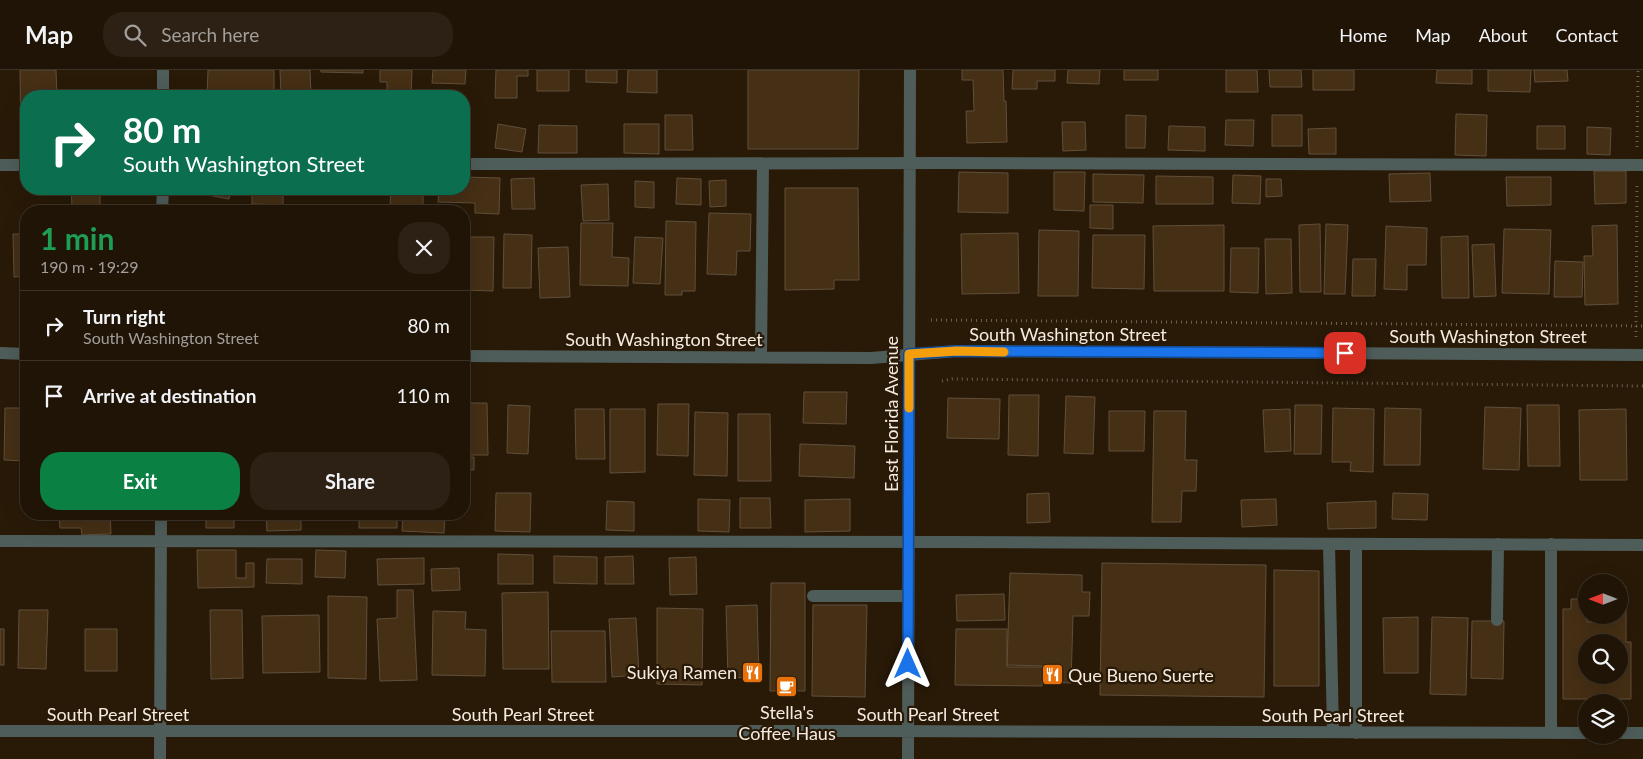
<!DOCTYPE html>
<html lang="en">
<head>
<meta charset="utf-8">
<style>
	:root { --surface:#1f1406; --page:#2c2114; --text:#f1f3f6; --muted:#a19e9b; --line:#3c3328; --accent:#0b8043 }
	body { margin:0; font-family:Lato,sans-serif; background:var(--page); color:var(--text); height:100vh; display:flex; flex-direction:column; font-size:19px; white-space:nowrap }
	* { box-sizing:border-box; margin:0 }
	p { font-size:16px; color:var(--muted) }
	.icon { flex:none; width:28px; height:28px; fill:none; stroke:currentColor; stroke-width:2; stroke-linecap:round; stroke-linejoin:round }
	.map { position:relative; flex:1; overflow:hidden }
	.details { position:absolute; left:20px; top:135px; width:450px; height:315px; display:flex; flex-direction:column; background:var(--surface); border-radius:20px; box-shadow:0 5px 20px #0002,0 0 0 1px var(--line) }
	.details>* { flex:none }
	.hud { position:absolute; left:20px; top:20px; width:450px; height:105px; border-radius:20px; box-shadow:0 5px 20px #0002,0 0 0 1px var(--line); background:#0b6e4f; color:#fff; overflow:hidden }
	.needle { width:32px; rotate:270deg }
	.buttons { position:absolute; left:1578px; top:504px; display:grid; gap:10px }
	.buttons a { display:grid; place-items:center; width:50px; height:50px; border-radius:50%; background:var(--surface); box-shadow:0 5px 20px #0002,0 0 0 1px var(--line); font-size:25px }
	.pin { position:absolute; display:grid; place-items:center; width:42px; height:42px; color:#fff; margin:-21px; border-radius:10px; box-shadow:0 2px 8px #0006 }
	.me { position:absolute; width:55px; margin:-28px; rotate:0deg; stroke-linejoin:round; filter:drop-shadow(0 0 4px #0008) }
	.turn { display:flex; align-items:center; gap:18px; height:105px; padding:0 20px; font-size:22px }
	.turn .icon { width:65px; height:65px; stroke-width:2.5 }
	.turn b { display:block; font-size:35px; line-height:42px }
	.round { display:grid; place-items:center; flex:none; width:52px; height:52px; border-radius:20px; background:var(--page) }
	.head { display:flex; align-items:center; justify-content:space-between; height:85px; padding:0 20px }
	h1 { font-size:30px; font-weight:700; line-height:38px; color:#1e9e55 }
	.button { display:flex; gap:10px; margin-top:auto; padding:10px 20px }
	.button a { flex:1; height:58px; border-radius:20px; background:var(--accent); color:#fff; font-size:20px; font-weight:700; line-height:58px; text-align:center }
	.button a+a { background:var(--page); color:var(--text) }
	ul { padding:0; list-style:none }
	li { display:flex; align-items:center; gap:15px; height:70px; padding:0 20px; border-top:1px solid var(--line) }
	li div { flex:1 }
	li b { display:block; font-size:19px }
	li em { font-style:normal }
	header { display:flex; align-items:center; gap:30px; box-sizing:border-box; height:70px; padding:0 25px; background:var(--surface); border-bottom:1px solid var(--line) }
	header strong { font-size:24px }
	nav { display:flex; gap:28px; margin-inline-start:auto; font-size:18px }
	.search { width:350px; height:45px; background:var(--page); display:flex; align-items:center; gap:12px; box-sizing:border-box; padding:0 18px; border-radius:20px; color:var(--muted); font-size:19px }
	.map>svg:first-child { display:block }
	.building { fill:#452f15; stroke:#604f3b; fill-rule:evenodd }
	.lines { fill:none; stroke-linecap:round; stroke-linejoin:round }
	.path { stroke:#6c5f4f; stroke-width:3; stroke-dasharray:1 4; stroke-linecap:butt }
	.minor { stroke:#4f5d5a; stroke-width:12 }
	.route-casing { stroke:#114b97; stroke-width:12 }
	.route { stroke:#1a73e8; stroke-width:9 }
	.slow { stroke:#f59e0b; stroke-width:9 }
	.labels { text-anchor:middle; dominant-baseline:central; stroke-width:4.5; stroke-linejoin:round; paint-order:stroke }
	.street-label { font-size:18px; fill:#f6ebe0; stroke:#291a08 }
	.poi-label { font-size:18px; fill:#f6ebe0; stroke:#291a08; text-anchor:end }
</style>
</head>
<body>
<header>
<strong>Map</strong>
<div class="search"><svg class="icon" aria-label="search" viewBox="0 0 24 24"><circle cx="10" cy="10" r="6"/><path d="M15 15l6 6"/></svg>Search here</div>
<nav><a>Home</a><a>Map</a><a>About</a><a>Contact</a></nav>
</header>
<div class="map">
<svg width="1643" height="689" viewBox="0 0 1643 689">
	<rect width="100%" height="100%" fill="#291a08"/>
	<!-- building -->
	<path class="building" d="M20 0H56L57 26H26V80H21Z
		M208 0H274V26H207Z
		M280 0H310L311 24 281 25Z
		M321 0H363V3L321 2Z
		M380 0H412L411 26H387V12H380Z
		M433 0H466L465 14 432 13Z
		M496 0H528V6H517V28H495Z
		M537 0H569V21H537Z
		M586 0H617V13L586 12Z
		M628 0H657V23L627 22Z
		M748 0H859L858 79H748Z
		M962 0H1003L1004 31H1006L1007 72 967 73 966 41H974L973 10H962Z
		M1013 0H1055V11H1037V19H1012Z
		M1068 0H1100L1099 14 1067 13Z
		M1124 0H1158V10H1124Z
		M1226 0H1257L1258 22H1226Z
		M1269 0H1301L1302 17H1270Z
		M1313 0H1354V20H1313Z
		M1437 0H1472V14L1436 13Z
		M1488 0H1531L1530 22 1488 21Z
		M1534 0H1567L1568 11 1535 12Z
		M1456 44 1487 45 1486 86 1455 85Z
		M665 45H692L693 80H665Z
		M1126 45 1146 46 1145 78H1126Z
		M1272 45H1302V76H1272Z
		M1226 50H1254L1253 76 1225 75Z
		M1062 52H1085L1086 80 1063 81Z
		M498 54 526 59 522 82 495 78Z
		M624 54H659V84L624 83Z
		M539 55 577 56V83H538Z
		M1169 56 1205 57V81L1168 80Z
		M1537 56H1565V79H1537Z
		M1587 57 1611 58 1610 85 1587 84Z
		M1336 58V84H1309L1308 59Z
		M1594 101H1626V133L1595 134Z
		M959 102 1008 103V143L958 142Z
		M1054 102H1085L1084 141 1054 140Z
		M1430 103 1431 131 1390 132 1389 104Z
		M1093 104 1144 105 1143 133 1093 132Z
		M1233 105 1261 106 1260 134 1232 133Z
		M1156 106 1213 107V134H1156Z
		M464 107 500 108 499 144 475 143V133L438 132 439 119H464Z
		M1506 107H1551V135L1507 136Z
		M534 108 535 139H512L511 109Z
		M677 108 701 109V135L676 134Z
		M1266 109H1281L1282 126 1266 127Z
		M726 110V136L710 137 709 111Z
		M635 111 654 112V138L635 137Z
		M608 114 609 150 583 151 581 115Z
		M785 118H858L859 210H834V219L785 220Z
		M71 119H100V135L72 136Z
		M204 119H231L229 129 203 124Z
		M252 119H283V135L252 134Z
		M391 119H423V136H390Z
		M1090 135H1113V159L1090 158Z
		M709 143 751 144 750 181H737L736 205 707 204Z
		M666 151 696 152 695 221H682V225H665Z
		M581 153H613L612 187 629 188 628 216 580 215Z
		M1320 154 1321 222H1300L1299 155Z
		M1326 154 1348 155 1345 224H1324Z
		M1224 155V221H1154L1153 156Z
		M1617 155 1618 234 1585 235 1584 186H1593L1592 156Z
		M1386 156 1427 158 1426 195H1407V220L1384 219Z
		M1504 159 1551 160 1549 224 1502 223Z
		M1039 160 1079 161 1078 226H1038Z
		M1018 163 1019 223 962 224 961 164Z
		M13 164H26V206L14 207Z
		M504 164 532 165 531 218H503Z
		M1093 165H1145L1144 219 1092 218Z
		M1468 166 1469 228H1442L1441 167Z
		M464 167H494L493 221 464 220Z
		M635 167 663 168 660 214 633 213Z
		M1265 169H1291L1292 223 1266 224Z
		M1494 174 1496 226 1474 227 1472 175Z
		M568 177 570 227 540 228 538 178Z
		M1231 178H1259L1258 223 1230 222Z
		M1353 189H1376L1375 226H1352Z
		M1555 191 1583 192 1582 227H1554Z
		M804 322H847L846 354 803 353Z
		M1009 325H1039L1038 386 1008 385Z
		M1066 326 1095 327 1093 384 1064 383Z
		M948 328 1000 329 999 369 947 368Z
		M464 333H487L488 385H464Z
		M658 334H689L688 386 657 385Z
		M508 335 530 336 528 384 507 383Z
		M1295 335H1322L1321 384H1294Z
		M1527 335H1559L1560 396H1528Z
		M1485 337 1521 338 1519 400 1483 399Z
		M5 338H26V391L4 390Z
		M1333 338 1374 339 1373 402 1350 401 1351 392H1332Z
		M1385 338 1421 339 1420 395H1384Z
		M575 339H604L605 389H576Z
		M610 339H645V402L610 403Z
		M1290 339 1291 381 1265 382 1263 340Z
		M1626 339 1627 410H1580L1579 340Z
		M1109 341H1145L1144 381H1109Z
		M1154 341H1186L1185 390H1197L1196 421H1182L1181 452H1152Z
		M695 342 728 343 727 406 694 405Z
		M738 344H770L771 411H738Z
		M800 374 855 376 854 408 799 406Z
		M464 387H474V400H464Z
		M496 423H531L530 462 495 461Z
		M1049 423 1050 452 1027 453V424Z
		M1393 423 1428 424 1427 450 1392 449Z
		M740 428H770L771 458H740Z
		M698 429 730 430 729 462 698 461Z
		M850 429V461L805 462V430Z
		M1276 429 1277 455 1242 457 1241 430Z
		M607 431 634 432V461L606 460Z
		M1376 431V458L1328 459 1327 433Z
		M59 444H110L111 464 82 465 81 458H60Z
		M206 444H234V458H206Z
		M266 444H301V460L267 461Z
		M359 444H397V458H359Z
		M403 444H445L444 463 402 461Z
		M197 480H236V508H246V493H254V517L198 518Z
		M316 480 346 481 345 508 315 507Z
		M498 484 533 485V514H498Z
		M554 486 597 487V514L554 513Z
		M633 486 634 514H605V487Z
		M696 487 697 524 670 525 669 488Z
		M424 488V514L378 515 377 489Z
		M267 489H302V514L266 513Z
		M1102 493 1266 495 1264 627 1100 625Z
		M459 498 460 520 432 521 431 499Z
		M1274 500 1319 501V616H1274Z
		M1010 503 1082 505V522H1090L1089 546H1073L1071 613 1044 612V596L1007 595Z
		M771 513H805V621H770Z
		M1619 517H1626V572H1631V629H1563V539H1571V529H1586L1587 552H1597V545H1619ZM1586 572H1619V605H1586Z
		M397 520H413L417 610 380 611 377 549 397 548Z
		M548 522 549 599H503L502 523Z
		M1004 524 1005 550 957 551 956 525Z
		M328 526 367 527 366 609 328 608Z
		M757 535 759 607 728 608 726 536Z
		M813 535H867L865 627 812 626Z
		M657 538 703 539 702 615 657 614Z
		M19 540H48L46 599 18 598Z
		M210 540H242L243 608 211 609Z
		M433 541 466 542 465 559 486 560 485 606 432 605Z
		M319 545 320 602 263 603 262 546Z
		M1418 547V603H1384L1383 548Z
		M1432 547 1468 548 1466 625 1430 624Z
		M636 548 639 605 612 607 609 549Z
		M1472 551H1504L1503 609 1471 608Z
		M0 559H4V595H0Z
		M85 559H117V601H85Z
		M956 559H1007V597H1043L1042 616 955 615Z
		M551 561H605L606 612H552Z"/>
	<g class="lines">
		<!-- path -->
		<path class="path" d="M1637 77 1638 0
			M931 250 1643 256
			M1636 267 1637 113
			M942 311 952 309 1643 316"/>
		<!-- minor -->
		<path class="minor" d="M163 26V0
			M464 94 944 93 1643 95
			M0 95H26
			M162 141 163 119
			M0 283 26 284
			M464 286 871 288 957 281 1643 285
			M761 287 763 94
			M0 471 943 472 1643 475
			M1329 474 1333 662
			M1356 474V663
			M813 526H908
			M1497 550 1498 474
			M0 661H879L1586 663
			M1551 663V474
			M1619 663H1643
			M160 689 161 444
			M908 689 910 0"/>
	</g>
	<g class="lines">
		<defs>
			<path id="route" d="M908 594 909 284 957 281 1345 283"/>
		</defs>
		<!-- route casing -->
		<use href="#route" class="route-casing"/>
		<!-- route -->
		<use href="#route" class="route"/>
		<!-- slow -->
		<path class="slow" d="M909 338V284L957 281 1004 282"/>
	</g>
	<!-- icons -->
	<defs>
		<symbol id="restaurant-square" viewBox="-11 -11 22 22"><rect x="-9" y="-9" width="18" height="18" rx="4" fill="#e8710a" stroke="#291a08"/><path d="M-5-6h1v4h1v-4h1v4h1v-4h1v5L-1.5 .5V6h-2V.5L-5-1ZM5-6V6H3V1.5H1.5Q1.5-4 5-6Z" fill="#fff"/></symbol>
		<symbol id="cafe-square" viewBox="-11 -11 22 22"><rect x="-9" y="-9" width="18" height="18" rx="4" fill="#e8710a" stroke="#291a08"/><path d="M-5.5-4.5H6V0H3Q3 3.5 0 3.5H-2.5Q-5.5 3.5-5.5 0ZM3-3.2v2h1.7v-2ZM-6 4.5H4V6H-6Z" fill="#fff"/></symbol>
	</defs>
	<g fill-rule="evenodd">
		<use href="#restaurant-square" x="740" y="590" width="25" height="25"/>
		<use href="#restaurant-square" x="1040" y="592" width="25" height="25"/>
		<use href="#cafe-square" x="774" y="604" width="25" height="25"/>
	</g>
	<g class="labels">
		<!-- street labels -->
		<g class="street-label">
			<text x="1068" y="264">South Washington Street</text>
			<text x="1488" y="266">South Washington Street</text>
			<text x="664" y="269">South Washington Street</text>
			<text transform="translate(891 344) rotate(-90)">East Florida Avenue</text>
			<text x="118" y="644">South Pearl Street</text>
			<text x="523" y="644">South Pearl Street</text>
			<text x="928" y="644">South Pearl Street</text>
			<text x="1333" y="645">South Pearl Street</text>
		</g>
		<!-- poi labels -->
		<g class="poi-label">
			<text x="737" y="602">Sukiya Ramen</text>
			<text x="1068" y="605" text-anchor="start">Que Bueno Suerte</text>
			<text x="787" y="642" text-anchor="middle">Stella's<tspan x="787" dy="21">Coffee Haus</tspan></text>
		</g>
	</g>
</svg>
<div class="buttons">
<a><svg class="needle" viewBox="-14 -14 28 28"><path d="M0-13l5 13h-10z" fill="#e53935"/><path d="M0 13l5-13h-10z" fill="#a19e9b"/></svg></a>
<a><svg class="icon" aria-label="search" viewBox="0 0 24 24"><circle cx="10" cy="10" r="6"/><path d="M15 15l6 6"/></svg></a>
<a><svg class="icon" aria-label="layers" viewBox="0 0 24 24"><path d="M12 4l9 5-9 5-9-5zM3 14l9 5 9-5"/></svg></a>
</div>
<div class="pin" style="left:1345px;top:283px;background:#d93025"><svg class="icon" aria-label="arrive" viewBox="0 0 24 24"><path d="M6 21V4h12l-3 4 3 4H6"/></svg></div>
<svg class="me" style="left:908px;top:594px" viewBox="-20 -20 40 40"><path d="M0-17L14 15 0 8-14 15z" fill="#1a73e8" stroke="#fff" stroke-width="4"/></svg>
<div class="hud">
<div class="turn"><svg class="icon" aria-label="right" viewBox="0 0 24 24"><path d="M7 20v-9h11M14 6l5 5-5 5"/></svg><div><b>80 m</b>South Washington Street</div></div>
</div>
<section class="details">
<div class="head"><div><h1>1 min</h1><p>190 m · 19:29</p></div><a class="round"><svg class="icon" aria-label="close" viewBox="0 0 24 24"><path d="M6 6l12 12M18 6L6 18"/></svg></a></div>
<ul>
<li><svg class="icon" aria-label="right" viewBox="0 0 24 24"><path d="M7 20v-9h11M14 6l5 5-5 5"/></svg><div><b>Turn right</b><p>South Washington Street</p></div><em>80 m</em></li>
<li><svg class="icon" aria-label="arrive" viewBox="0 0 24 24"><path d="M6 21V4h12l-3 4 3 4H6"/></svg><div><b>Arrive at destination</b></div><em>110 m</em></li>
</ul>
<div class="button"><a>Exit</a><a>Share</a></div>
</section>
</div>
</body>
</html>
